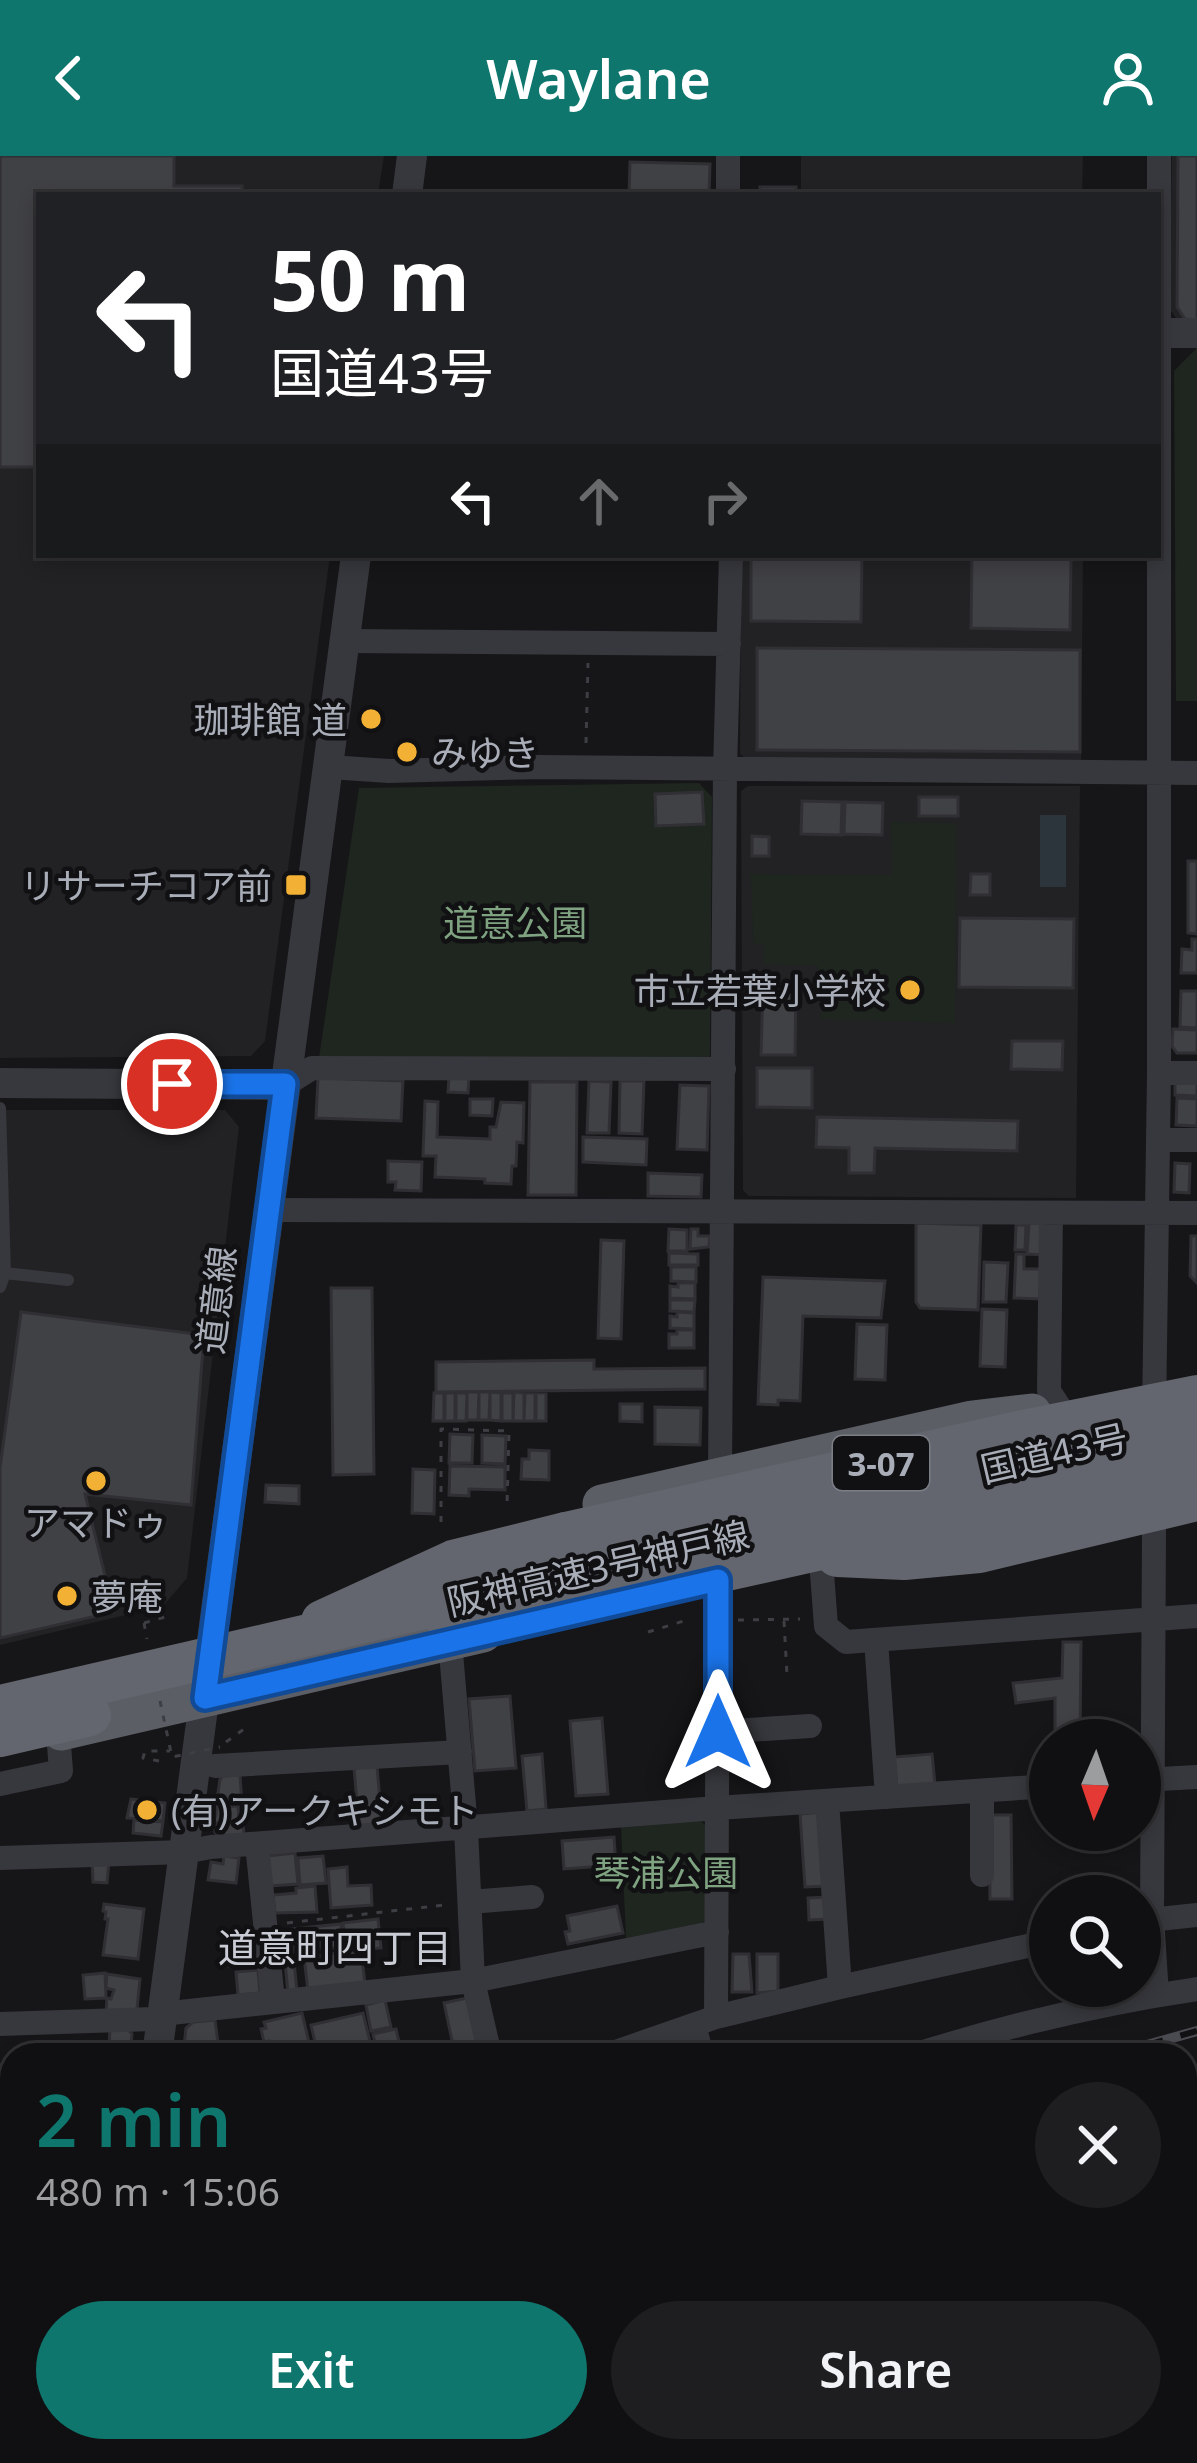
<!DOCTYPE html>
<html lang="en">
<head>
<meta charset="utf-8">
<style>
	:root { --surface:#101012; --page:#1e1e20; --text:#f1f3f6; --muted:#9c9d9f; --line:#303032; --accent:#0f766e }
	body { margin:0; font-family:"Noto Sans","Noto Sans JP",sans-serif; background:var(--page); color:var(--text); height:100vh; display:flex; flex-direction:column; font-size:45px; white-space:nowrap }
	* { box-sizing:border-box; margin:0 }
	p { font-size:39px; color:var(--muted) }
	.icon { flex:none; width:66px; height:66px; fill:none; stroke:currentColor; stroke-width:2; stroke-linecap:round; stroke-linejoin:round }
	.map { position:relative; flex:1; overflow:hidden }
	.drawer { position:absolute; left:0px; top:1887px; width:1197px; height:420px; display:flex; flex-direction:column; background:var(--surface); border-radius:36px 36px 0 0; box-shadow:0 6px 18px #0003,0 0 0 3px var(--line) }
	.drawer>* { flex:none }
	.guide { position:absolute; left:36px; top:36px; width:1125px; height:366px; border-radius:0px; box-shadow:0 6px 18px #0003,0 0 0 3px var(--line); background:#202124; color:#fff; overflow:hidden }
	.needle { width:78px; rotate:182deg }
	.buttons { position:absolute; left:1029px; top:1563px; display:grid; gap:24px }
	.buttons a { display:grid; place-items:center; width:132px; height:132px; border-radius:50%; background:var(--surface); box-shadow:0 6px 18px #0003,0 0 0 3px var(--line); font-size:60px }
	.pin { position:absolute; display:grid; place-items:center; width:102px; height:102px; color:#fff; margin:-51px; border:6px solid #fff; border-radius:50%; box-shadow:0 3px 12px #0007 }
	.me { position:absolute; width:132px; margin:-66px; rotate:0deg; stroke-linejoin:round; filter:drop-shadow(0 0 9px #0008) }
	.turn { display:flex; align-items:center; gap:42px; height:252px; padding:0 36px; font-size:54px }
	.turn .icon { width:156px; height:156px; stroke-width:2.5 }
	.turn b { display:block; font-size:84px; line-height:102px }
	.lanes { display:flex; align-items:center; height:114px; padding:0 36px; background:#0003; justify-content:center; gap:60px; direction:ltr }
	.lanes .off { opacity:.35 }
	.round { display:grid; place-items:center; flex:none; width:126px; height:126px; border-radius:63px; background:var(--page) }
	.overview { display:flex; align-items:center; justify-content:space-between; height:204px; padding:0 36px }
	h1 { font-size:72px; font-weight:600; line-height:90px; color:var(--accent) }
	.button { display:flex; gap:24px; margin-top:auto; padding:24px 36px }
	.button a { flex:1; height:138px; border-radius:72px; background:var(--accent); color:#fff; font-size:48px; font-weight:600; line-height:138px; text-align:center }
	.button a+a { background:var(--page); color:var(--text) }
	header { display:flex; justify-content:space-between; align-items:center; height:156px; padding:0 36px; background:var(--accent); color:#fff; font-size:54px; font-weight:600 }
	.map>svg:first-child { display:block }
	.built { fill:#222225 }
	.green { fill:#1e261f }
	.water { fill:#2c353c }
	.building { fill:#404145; stroke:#303034; stroke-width:3 }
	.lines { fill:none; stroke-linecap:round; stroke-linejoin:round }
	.path { stroke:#3d3f44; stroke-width:3; stroke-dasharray:6 9; stroke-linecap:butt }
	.service { stroke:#37383d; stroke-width:12 }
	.minor { stroke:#37383d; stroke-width:24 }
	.tertiary { stroke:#37383d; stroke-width:30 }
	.trunk { stroke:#5b5e65; stroke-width:39 }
	.motorway { stroke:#63666e; stroke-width:42 }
	.rail-casing { stroke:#4a4c52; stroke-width:10 }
	.rail { stroke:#111113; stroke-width:6; stroke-dasharray:18; stroke-linecap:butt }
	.path-bridge { stroke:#3d3f44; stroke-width:3; stroke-dasharray:6 9; stroke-linecap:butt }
	.motorway-bridge { stroke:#63666e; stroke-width:42 }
	.route-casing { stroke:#114b97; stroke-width:30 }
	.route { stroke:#1a73e8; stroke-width:21 }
	.poi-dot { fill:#f2b134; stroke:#111113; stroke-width:4.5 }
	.labels { text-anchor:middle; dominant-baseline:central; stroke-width:9; stroke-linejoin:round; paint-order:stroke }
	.shield { fill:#111113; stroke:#7b7e86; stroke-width:3 }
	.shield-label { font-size:33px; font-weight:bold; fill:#a8adb8 }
	.poi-label { font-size:36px; fill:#a8adb8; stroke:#111113; text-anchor:end }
	.park-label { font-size:36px; fill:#7fa381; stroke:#111113 }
	.street-label { font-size:36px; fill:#a8adb8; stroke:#111113 }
	.neighbourhood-label { font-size:39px; fill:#c9ccd4; stroke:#111113 }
</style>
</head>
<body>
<header><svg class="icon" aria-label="back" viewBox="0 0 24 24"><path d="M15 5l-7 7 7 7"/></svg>Waylane<svg class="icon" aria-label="person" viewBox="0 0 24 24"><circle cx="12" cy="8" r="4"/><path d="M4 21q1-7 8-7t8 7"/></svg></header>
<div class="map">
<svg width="1197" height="2307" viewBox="0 0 1197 2307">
	<rect width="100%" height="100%" fill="#161618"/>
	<!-- built -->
	<path class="built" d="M0 0H384L378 39H39V399H330L265 885 251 900 0 902Z
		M801 0H1083L1082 39H801Z
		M1172 0H1197V166H1179L1169 152Z
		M741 399H1083L1081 607 751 606 740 598Z
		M748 630H1080L1076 1042 749 1040 743 1034 741 635Z
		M0 954H225L239 971 187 1422 163 1450 0 1489Z"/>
	<!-- green -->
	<path class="green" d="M1197 192V545H1176L1174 215Z
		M699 627 712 641 710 905 319 902 359 632Z
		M891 666 956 667 955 867 822 863 818 810 763 808 764 789 753 787 751 718 892 719Z
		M699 1663 708 1672 709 1761 701 1768 626 1782 621 1670Z"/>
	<!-- water -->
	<path class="water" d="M1040 659H1066V731H1040Z
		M1197 1966V2307H252L268 2295H1185V1970Z"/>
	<!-- building -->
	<path class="building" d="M0 0H174V30H242V39H39V311H0Z
		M1178 0H1197V164L1185 163 1177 151Z
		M630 6 710 8 709 39H629Z
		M760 31H796V39H760Z
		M751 399H862L861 466 751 465Z
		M972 399H1071L1070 474 971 472Z
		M757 492 1080 494V596L757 594Z
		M702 636 704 668 656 670 655 638Z
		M919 641H958V660H919Z
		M802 645 842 646 841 679 801 678Z
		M845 646 883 647 882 679 844 678Z
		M752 680 769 681V700H752Z
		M1188 705H1197V778L1188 777Z
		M971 718H990V739H970Z
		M960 762 1074 763 1073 832 959 831Z
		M1192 783H1197V817H1181L1182 793 1192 794Z
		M763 829 796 830 795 899H761Z
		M1181 835H1197V872L1180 871Z
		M1173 873 1197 874V897H1177L1172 890Z
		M1012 885H1063L1062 914 1011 913Z
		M757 912H812V952L757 951Z
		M449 920H469L468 937 448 936Z
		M318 922 403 925 401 965 316 962Z
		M1197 922V940L1175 939V924Z
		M589 925 611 926 609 977H587Z
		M620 925H644L642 978 619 977Z
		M530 926H577L576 1039H528Z
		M680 929 709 930 707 994 677 993Z
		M1177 942 1197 943V970L1176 969Z
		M470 943H493L492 960 470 959Z
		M425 945 438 946 437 981 490 983V971H496L501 946 524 947 523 987 517 986 516 1010H512L511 1028 485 1027V1023L435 1021 436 1000H423Z
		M817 961 1018 965 1017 995 875 992 874 1017H849V992L816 991Z
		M583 981 647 983 646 1009 583 1006Z
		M388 1005 422 1006 421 1035 395 1034 396 1026H388Z
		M1175 1007 1190 1008 1189 1037 1174 1036Z
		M648 1017 702 1019 701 1041 648 1040Z
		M916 1067 981 1069 978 1154 920 1152 916 1146Z
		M1029 1067H1045L1044 1099 1027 1098Z
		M1016 1069H1026L1025 1094H1015Z
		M669 1073 687 1074V1095H668Z
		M691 1073H698V1080H710L709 1091 690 1093Z
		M1191 1080H1197V1127L1190 1120Z
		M601 1084 624 1085 621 1183 598 1182Z
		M669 1097 698 1098V1109H669Z
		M1016 1098H1024V1113H1041L1040 1143 1014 1142Z
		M984 1106 1008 1107 1006 1146H983Z
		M671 1111H696V1126L671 1125Z
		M763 1121 885 1125 881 1162 803 1160 800 1245 778 1244V1249L758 1248Z
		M678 1127H695V1143L670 1142V1130L678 1131Z
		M331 1132H372L374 1318 333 1319Z
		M670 1144H695L694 1156 670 1155Z
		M982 1153 1007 1154 1005 1211 980 1210Z
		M21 1156 204 1179 191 1349 85 1338 114 1456 0 1482V1312Z
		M677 1156 694 1157V1173L670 1172V1160L677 1161Z
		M857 1168 887 1169 885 1224 855 1223Z
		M677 1174H694V1192H669V1178H677Z
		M594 1204V1213L705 1212V1233L436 1236V1206Z
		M467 1236H479L478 1264H467Z
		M479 1236H490L489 1264H479Z
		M490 1236 501 1237V1265L490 1264Z
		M514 1236 524 1237V1265H513Z
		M434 1237H444V1265H433Z
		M445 1237H455V1265H445Z
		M456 1237H467L466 1265H456Z
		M502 1237H513V1265H502Z
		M525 1237H535V1265H524Z
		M536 1237H546V1265H536Z
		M620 1248H642V1266L620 1265Z
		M655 1251 701 1252 700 1289 655 1288Z
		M450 1278 473 1279 472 1307H449Z
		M482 1279 506 1280 505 1308 482 1307Z
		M529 1294 549 1295V1324L521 1323 522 1303H529Z
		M450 1310 505 1311V1334L469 1333V1340L449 1339Z
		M413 1313 435 1314 434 1358 412 1357Z
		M266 1329 299 1330V1348L265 1346Z
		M1063 1486H1081L1080 1584H1055V1542L1016 1547 1013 1527 1062 1522Z
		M510 1540 516 1612 475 1615 469 1543Z
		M602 1562 608 1638 576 1640 570 1565Z
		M542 1598 546 1653 527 1655 522 1600Z
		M932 1598 935 1628 897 1631 894 1601Z
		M377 1610 382 1669 359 1670 354 1612Z
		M240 1619 242 1648 216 1650 220 1623 223 1620Z
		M131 1643 165 1647 163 1665 127 1662Z
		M238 1650 239 1665 214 1667 217 1651Z
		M822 1656 827 1730 805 1731 800 1658Z
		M989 1659H1011L1012 1743H990Z
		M134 1664 163 1666 161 1680 133 1677Z
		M243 1665 244 1680 221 1682 215 1676 214 1667Z
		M614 1681 616 1709 564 1713 562 1685Z
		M295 1697 298 1728 270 1730 267 1700Z
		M224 1700 239 1702 236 1727 208 1724 211 1706 223 1708Z
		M323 1700 326 1727 300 1729 298 1702Z
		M92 1704 109 1705 107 1727 93 1726Z
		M347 1711 348 1730 371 1729 372 1749 331 1752 328 1713Z
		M315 1730 317 1756 275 1757 273 1739 296 1737V1732Z
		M827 1741 828 1763 809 1764 808 1742Z
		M104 1748 144 1753 138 1803 103 1799 108 1763H105L106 1756 103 1755Z
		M617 1750 623 1777 568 1788 565 1776 570 1775 567 1760Z
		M378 1763 381 1792 346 1795 343 1767Z
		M341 1768 343 1791 273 1798 271 1775Z
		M258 1782 260 1807 229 1810 227 1785Z
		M361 1794 365 1828 308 1835 304 1801Z
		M733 1798H749L752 1836H732Z
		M757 1798H778V1835L757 1837Z
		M294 1805 297 1836 288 1837 285 1806Z
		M258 1814 260 1837 238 1839 236 1816Z
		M105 1817 106 1842 85 1843 83 1819Z
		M107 1818 140 1823 137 1853 106 1859 107 1842 111 1843 114 1834 106 1832Z
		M467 1842 480 1899H451L449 1890 453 1889 444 1847Z
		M385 1844 391 1871 371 1875 366 1849Z
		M302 1857 312 1899H272L269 1885 264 1886 261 1873 266 1872 264 1866Z
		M363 1857 371 1890 365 1891 367 1899H318L311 1869Z
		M215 1864 218 1887 214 1888V1893L184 1890 186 1872 193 1866Z
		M110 1869 125 1870 132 1878 130 1898 109 1896Z
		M396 1873 402 1899H378L373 1878Z
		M212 2295H240L235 2307H208Z"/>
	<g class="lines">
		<!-- path -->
		<path class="path" d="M586 587 588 507
			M441 1366V1273L509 1275 507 1349
			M738 1464 800 1463
			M784 1465 787 1519
			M144 1467 172 1459
			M648 1476 687 1464
			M226 1586 244 1573
			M159 1605 143 1602 145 1595H170
			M287 1767 444 1749
			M0 2273 12 2268"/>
		<!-- service -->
		<path class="service" d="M0 952 5 1117 0 1131
			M5 1117 68 1124
			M262 1895 263 1899"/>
		<!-- minor -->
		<path class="minor" d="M728 39V0
			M345 485 729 488
			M329 611 389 615 540 611 1197 617
			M1159 917H1197
			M285 929 312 912 724 913
			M1158 984H1197
			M268 1054 1197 1057
			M1051 1057 1049 1235 1075 1275
			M1154 1258 1159 917V0
			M720 1320 725 614 731 399
			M1154 1373 1152 1762 1157 1839
			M821 1404 826 1470 846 1486 1197 1460
			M876 1484 887 1641
			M450 1485 466 1672 473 1825 490 1899
			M718 1576 810 1570
			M215 1610 460 1596
			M1142 1624 1197 1621
			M0 1628 61 1615 58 1576
			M982 1635V1719
			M827 1645 840 1831
			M257 1688 273 1845
			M0 1702 184 1696 211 1691 717 1652 1050 1630
			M470 1746 532 1741
			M1140 1765 1197 1759
			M716 1861 718 1424
			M0 1868 153 1863 162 1858 189 1855 473 1825 717 1776
			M694 1869 702 1899
			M607 1899 716 1861 840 1831 1050 1785
			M914 1899C1006 1870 1101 1847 1197 1833
			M0 2095 12 2093
			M0 2206 12 2205"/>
		<!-- tertiary -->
		<path class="tertiary" d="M407 39 412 0
			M1158 177H1197
			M0 927 285 929
			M157 1899 356 399
			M102 2307 104 2295"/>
		<!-- trunk -->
		<path class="trunk" d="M602 1348 972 1264 1032 1257
			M61 1575 483 1477"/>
		<!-- motorway -->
		<path class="motorway" d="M837 1400 904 1403 979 1396 1197 1344
			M322 1465 453 1405 566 1377"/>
		<defs>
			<path id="rail" d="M1111 1899 1197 1875
				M0 2242 12 2238"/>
		</defs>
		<!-- rail casing -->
		<use href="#rail" class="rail-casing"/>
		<!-- rail -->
		<use href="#rail" class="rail"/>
		<!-- path-bridge -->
		<path class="path-bridge" d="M144 1467 147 1483
			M160 1545 172 1601 220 1591"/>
		<!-- motorway-bridge -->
		<path class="motorway-bridge" d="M566 1377 1023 1275 1197 1240
			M449 1476 1197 1309
			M0 1550 1197 1274
			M0 1580 90 1559"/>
	</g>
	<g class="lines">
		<defs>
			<path id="route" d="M172 928H285L205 1542 718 1424V1576"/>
		</defs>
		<!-- route casing -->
		<use href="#route" class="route-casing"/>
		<!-- route -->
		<use href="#route" class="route"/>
	</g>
	<!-- markers -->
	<g class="poi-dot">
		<circle cx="371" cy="563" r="12"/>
		<circle cx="407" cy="596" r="12"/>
		<rect x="284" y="717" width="24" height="24" rx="6"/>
		<circle cx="910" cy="834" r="12"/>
		<circle cx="96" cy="1325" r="12"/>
		<circle cx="67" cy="1440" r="12"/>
		<circle cx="147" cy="1654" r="12"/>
	</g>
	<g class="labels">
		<!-- shield labels -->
		<rect class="shield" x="833" y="1280" width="96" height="54" rx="9"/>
		<g class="shield-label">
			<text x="881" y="1307">3-07</text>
		</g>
		<!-- poi labels -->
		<g class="poi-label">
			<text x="347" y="563">珈琲館 道</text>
			<text x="431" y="596" text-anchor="start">みゆき</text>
			<text x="272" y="729">リサーチコア前</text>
			<text x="886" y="834">市立若葉小学校</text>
			<text x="96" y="1366" text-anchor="middle">アマドゥ</text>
			<text x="91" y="1440" text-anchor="start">夢庵</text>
			<text x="171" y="1654" text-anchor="start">(有)アークキシモト</text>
		</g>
		<!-- park labels -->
		<g class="park-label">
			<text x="515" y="766">道意公園</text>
			<text x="666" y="1716">琴浦公園</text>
		</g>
		<!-- street labels -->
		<g class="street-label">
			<text transform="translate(216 1144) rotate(-83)">道意線</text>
			<text transform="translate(1054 1297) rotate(-13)">国道43号</text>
			<text transform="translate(598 1412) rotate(-13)">阪神高速3号神戸線</text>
		</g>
		<!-- neighbourhood labels -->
		<g class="neighbourhood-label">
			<text x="335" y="1790">道意町四丁目</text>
		</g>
	</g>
</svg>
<div class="buttons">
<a><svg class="needle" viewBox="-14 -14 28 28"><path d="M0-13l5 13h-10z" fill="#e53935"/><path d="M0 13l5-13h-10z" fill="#9c9d9f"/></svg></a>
<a><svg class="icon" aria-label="search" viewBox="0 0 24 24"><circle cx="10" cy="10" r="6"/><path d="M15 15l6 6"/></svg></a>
</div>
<div class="pin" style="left:172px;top:928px;background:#d93025"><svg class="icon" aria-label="arrive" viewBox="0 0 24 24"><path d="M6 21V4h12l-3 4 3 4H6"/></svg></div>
<svg class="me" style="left:718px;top:1576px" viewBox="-20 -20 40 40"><path d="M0-17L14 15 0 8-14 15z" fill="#1a73e8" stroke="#fff" stroke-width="4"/></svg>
<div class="guide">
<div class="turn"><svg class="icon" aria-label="left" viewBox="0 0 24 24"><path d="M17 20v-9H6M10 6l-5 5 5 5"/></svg><div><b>50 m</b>国道43号</div></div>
<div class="lanes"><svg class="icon" aria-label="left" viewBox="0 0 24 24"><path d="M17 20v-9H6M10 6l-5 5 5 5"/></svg><svg class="icon off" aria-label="ahead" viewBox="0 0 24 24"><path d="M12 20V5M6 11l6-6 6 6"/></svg><svg class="icon off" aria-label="right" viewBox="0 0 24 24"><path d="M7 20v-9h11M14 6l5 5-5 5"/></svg></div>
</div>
<section class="drawer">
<div class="overview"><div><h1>2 min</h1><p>480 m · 15:06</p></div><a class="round"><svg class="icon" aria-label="close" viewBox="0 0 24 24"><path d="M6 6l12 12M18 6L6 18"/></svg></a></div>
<div class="button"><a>Exit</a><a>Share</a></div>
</section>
</div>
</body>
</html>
